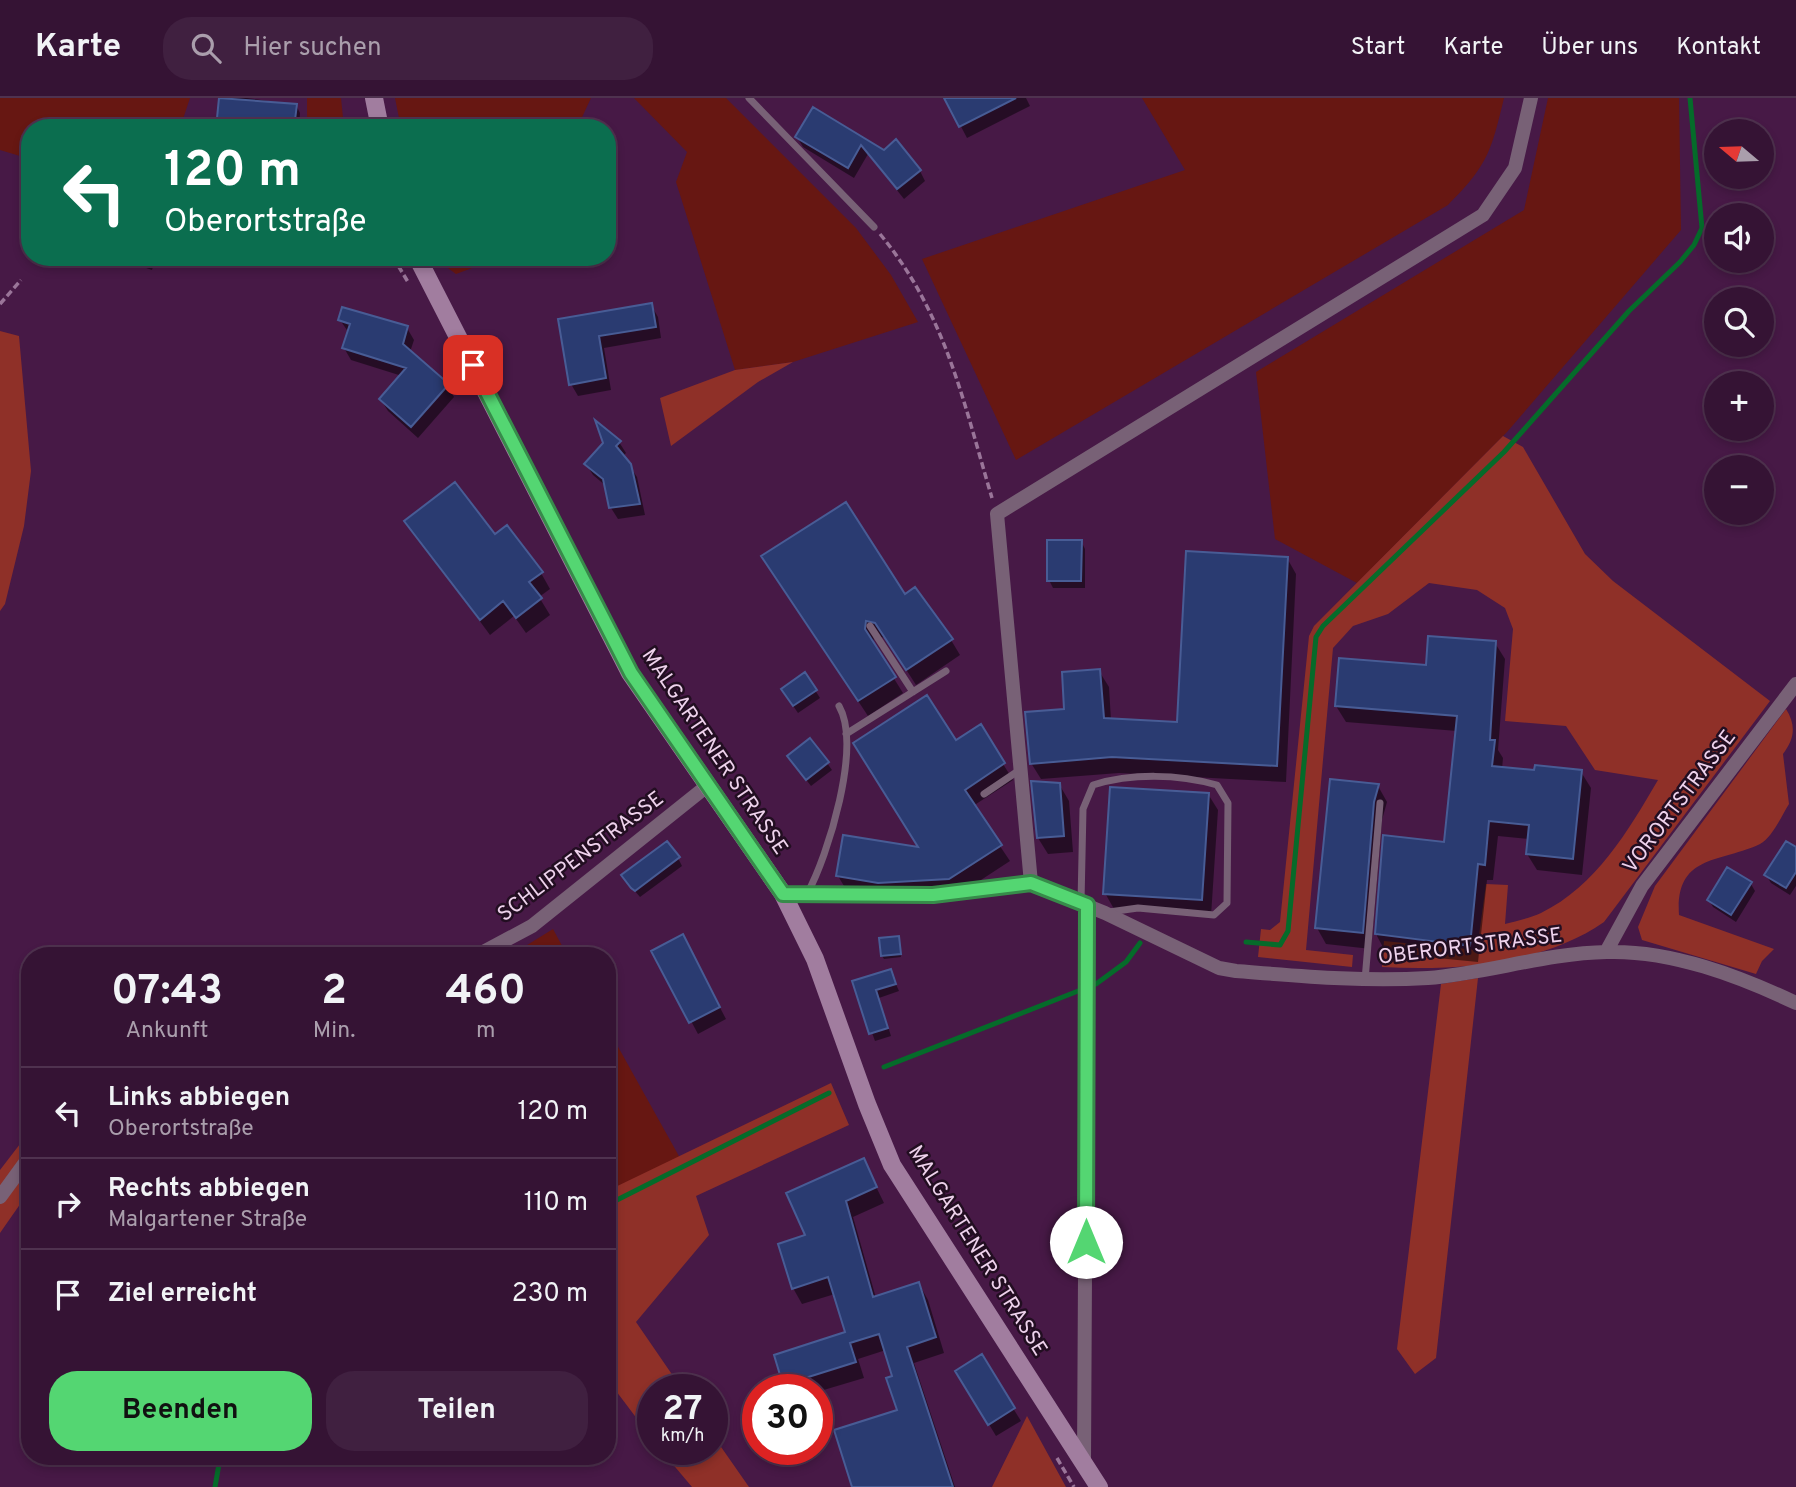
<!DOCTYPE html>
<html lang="de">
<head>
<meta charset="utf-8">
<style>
	:root { --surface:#351334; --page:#402040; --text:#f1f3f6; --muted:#aa9eac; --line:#4f324f; --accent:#54d672 }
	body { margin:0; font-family:Overpass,sans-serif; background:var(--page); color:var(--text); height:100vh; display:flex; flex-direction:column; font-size:26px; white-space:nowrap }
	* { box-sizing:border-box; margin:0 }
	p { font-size:23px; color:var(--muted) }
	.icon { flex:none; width:38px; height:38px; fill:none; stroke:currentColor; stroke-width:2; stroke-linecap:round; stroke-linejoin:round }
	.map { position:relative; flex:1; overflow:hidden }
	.drawer { position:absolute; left:21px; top:849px; width:595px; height:518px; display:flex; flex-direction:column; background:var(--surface); border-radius:28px; box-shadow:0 4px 10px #0003,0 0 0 2px var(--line) }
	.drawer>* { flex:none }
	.guide { position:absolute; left:21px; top:21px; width:595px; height:147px; border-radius:28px; box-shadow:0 4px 10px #0003,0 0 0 2px var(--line); background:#0b6e4f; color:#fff; overflow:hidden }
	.needle { width:46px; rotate:289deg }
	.fabs { position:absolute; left:1704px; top:21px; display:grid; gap:14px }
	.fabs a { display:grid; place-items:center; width:70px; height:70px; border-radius:50%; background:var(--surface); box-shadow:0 4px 10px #0003,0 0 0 2px var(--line); font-size:35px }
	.speed { position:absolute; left:637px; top:1276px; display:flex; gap:14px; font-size:35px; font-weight:700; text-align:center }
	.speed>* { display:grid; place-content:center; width:91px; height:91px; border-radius:50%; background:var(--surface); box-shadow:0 4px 10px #0003,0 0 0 2px var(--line); line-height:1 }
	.speed small { font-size:18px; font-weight:400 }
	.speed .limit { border:10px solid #d22; background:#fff; color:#111 }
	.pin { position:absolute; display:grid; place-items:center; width:60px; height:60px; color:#fff; margin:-30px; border-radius:14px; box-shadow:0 4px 10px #0006 }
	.me { position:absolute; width:77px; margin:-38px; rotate:0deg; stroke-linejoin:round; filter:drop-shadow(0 0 5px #0008) }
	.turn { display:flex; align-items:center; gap:24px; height:147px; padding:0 28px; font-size:32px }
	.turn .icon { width:91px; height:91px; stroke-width:2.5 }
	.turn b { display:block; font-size:49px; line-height:60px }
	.eta { display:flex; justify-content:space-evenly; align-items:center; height:119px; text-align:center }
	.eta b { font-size:42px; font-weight:700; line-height:49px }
	.button { display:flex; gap:14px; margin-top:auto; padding:14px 28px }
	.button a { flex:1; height:80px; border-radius:28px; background:var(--accent); color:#111; font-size:28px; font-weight:700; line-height:80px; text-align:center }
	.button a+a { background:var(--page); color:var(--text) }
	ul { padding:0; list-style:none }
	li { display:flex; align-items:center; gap:21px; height:91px; padding:0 28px; border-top:2px solid var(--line) }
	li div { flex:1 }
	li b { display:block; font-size:26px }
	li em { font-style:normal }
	header { display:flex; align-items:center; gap:42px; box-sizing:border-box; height:98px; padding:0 35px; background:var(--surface); border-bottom:2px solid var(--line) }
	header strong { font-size:33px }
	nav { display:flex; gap:38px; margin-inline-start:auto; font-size:24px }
	.search { width:490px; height:63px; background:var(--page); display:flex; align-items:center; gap:18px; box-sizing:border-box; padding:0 24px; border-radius:28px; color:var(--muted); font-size:26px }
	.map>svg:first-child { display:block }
	.green { fill:#671712 }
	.forest { fill:#8f3028 }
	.shadow { fill:#0007 }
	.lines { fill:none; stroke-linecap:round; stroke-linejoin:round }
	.stream { stroke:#056b2a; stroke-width:5 }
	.building { fill:#2a3b71; stroke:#485c95; stroke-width:2 }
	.path { stroke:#9a7599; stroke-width:3.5; stroke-dasharray:7 3.5; stroke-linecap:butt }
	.lane { stroke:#786176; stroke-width:7 }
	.street { stroke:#786176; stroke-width:14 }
	.secondary { stroke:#a17d9f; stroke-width:18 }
	.route-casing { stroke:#378b4a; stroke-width:18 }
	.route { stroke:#54d672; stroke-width:12 }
	.labels { text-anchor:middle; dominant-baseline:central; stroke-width:5; stroke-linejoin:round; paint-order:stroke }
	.street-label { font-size:21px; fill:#eed2ec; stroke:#220e21 }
</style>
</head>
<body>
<header>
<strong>Karte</strong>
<div class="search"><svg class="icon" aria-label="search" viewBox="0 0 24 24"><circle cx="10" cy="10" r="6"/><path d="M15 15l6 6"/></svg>Hier suchen</div>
<nav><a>Start</a><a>Karte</a><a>Über uns</a><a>Kontakt</a></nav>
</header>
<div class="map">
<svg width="1796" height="1389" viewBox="0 0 1796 1389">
	<rect width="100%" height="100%" fill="#471946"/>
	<!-- green -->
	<path class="green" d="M0 0H190L180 30H30V61L0 52Z
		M307 0H341L344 30H307Z
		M395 0H591L577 30H401Z
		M634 0H726L856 130 891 177 918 224 793 264 735 272 676 84 687 54Z
		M1142 0H1504C1491 54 1488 67 1448 107L1016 362 922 161 1185 72Z
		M1548 0H1679L1681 132 1507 334 1357 485 1275 441 1256 274 1524 112Z
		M441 159H502L456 176 444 167Z
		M553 831 567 857H511Z
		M607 929 680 1060 607 1093Z"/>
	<!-- forest -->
	<path class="forest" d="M0 233 19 238 31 373 24 428 5 506 0 513Z
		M793 264 758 284 671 348 660 300 735 272Z
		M1503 338 1523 349 1585 456 1613 483 1770 603 1604 824C1542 867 1456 873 1382 869L1384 843 1477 852 1486 786 1508 787 1505 826C1516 823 1530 820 1541 815 1596 788 1628 733 1658 682L1595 672 1566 628 1505 623 1513 531 1505 510 1477 492 1429 485 1388 516 1353 528 1333 550 1306 852 1353 857 1352 869 1258 859 1261 831 1270 832 1280 824 1309 538 1314 528Z
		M1786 611C1796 627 1795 640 1783 656L1789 706C1782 717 1772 740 1760 746 1720 765 1675 756 1679 817L1774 851 1762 863 1756 876 1642 842 1638 829 1655 788Z
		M1478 880 1436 1260 1415 1276 1397 1251 1441 886Z
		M831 985 849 1027 696 1098 709 1137 636 1224 682 1291 653 1292V1342L607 1281V1093Z
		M30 1033V1092L0 1135V1072Z
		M1027 1318 1066 1389H992Z
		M712 1336 749 1389H692L660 1351H712Z"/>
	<!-- shadow -->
	<path class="shadow" d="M221 0H247L296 7 300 15 299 30H217Z
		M946 0H1026L1030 8 967 40Z
		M813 11 920 73 925 83 904 101 868 56 854 80 803 49 797 39Z
		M114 159H156L152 172Z
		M237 159H291L290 169 239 163Z
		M297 159H332V164Z
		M651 207 658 219 661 240 604 250 611 292 578 298 571 286 560 222Z
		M340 222 407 230 414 242 410 254 447 287 454 299 418 340 388 313 381 302 402 278 351 262 344 250 349 235Z
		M619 344 626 355 623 358 637 379 645 417 618 421 611 410 606 388 593 377 586 366Z
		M406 423 495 439 541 475 550 491 539 499 550 517 526 535 514 518 490 537Z
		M1081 443 1085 451V490H1053L1049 482Z
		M1287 460 1296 476 1286 684 1119 675 1041 681 1031 665 1066 613 1099 573 1109 589 1111 622 1179 626Z
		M772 473 904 499 951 542 960 557 916 587 886 540 874 538 873 547 903 595 868 618Z
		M1495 545 1505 561 1498 652 1503 660 1502 671 1581 674 1591 690 1582 777 1537 772 1527 756 1529 741 1498 738 1493 782H1487L1478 864 1386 855 1377 838 1385 739 1446 746 1457 633 1346 624 1336 608Z
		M815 592 820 600 798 615 787 599Z
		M980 629 1013 682 973 708 1010 763 958 797 847 793 838 778 920 752Z
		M827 665 832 672 811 688 794 666Z
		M1059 686 1069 703 1073 754 1048 756 1038 740Z
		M1378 688 1387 704 1382 722 1371 851 1326 846 1317 830Z
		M1208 696 1218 712 1211 818 1114 811 1105 795Z
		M1796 751V788L1790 797 1771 785 1766 777Z
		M678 760 682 768 640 799 628 785Z
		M1751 786 1755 793 1736 824 1713 809 1709 802Z
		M898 840 901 859 884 861 882 858Z
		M689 851 726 921 698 936 654 854Z
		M890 873 899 893 879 900 891 938 875 943 854 885Z
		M863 1062 884 1105 853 1119 876 1200 919 1186 928 1202 944 1255 914 1265 955 1389H854L899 1313 894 1279 886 1252 858 1261 864 1280 817 1294V1292H788L785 1286 847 1235 835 1196 802 1206 793 1190 807 1138Z
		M981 1258 1021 1323 996 1338 957 1273Z"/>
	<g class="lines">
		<!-- stream -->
		<path class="stream" d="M1246 844 1280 847 1288 833 1316 539 1323 528 1504 354 1629 213 1680 164 1694 147 1702 130 1690 0
			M884 969 1096 886 1126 864 1140 845
			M607 1107 829 995
			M215 1389 219 1366 227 1358"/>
	</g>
	<!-- building -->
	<path class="building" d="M219 0 297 6 294 30H216Z
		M944 0H1016L959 29Z
		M813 9 884 52 896 41 921 72 897 91 861 47 848 70 795 39Z
		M652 205 656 229 599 238 606 280 569 287 558 221Z
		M342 209 408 228 403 246 449 286 411 329 379 301 406 270 342 250 350 226 338 222Z
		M595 322 621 343 616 348 631 366 640 406 609 410 603 381 584 366 603 345Z
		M455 384 495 436 507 427 543 474 529 484 542 500 516 520 503 503 480 522 404 423Z
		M846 404 905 496 915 489 953 541 906 572 875 525 866 523 865 531 896 579 858 603 761 458Z
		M1047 442H1082L1081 483H1047Z
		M1186 453 1288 459 1277 668 1112 659 1030 666 1025 614 1064 611 1062 574 1100 571 1104 620 1177 624Z
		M1428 538 1496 543 1490 642H1495L1492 668 1534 672 1535 667 1582 672 1573 761 1526 756 1529 727 1489 723 1485 767 1478 766 1470 848 1375 836 1383 737 1444 744 1457 618 1335 608 1339 560 1426 567Z
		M805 574 817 592 793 608 781 591Z
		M927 597 956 642 981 626 1005 665 965 692 1002 747 949 781 878 785 836 778 843 737 918 749 853 645Z
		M810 640 829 664 806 682 787 658Z
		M1330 681 1379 686 1374 704 1363 835 1315 830Z
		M1031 683 1060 685 1064 738 1037 740Z
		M1110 689 1209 695 1202 802 1103 796Z
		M667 743 680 759 635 793 631 790 621 777Z
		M1786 743 1796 749V774L1786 790 1764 777Z
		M1727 769 1752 784 1731 817 1707 802Z
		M683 836 720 909 689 925 651 853Z
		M899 838 901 856 881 858 879 840Z
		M891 871 896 886 876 892 888 930 869 936 852 883Z
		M864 1060 877 1089 846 1103 873 1199 919 1184 936 1239 907 1249 953 1389H852L834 1332 897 1312 886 1280 892 1278 879 1236 850 1245 856 1264 783 1287 774 1257 845 1234 828 1179 792 1191 778 1146 805 1137 786 1095Z
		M982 1256 1015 1310 988 1327 955 1273Z"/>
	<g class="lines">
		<!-- path -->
		<path class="path" d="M880 136C946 216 963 303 992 400
			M393 159 408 184
			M0 206 21 182
			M1057 1360 1074 1389"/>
		<!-- lane -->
		<path class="lane" d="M749 0 874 129
			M870 528 913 594
			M846 636 946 573
			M984 696 1021 671
			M807 796C828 758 862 648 839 608
			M1081 804 1083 711 1093 687C1132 675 1178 676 1217 687L1228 705 1227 805 1214 817 1138 810 1109 814
			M1365 882 1380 705"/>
		<!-- street -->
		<path class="street" d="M1031 785 997 416 1483 117 1515 70 1531 0
			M783 796 933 797 1031 785 1105 815 1219 870 1236 873C1300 878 1363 884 1428 880 1488 875 1547 855 1607 854 1671 852 1739 878 1796 905
			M1606 854 1642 788 1796 586
			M476 858 532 828 707 688
			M0 1099 30 1058
			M1084 1362 1087 807"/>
		<!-- secondary -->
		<path class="secondary" d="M374 0 380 30
			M417 159 630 575 783 796 815 861 867 1006 892 1067 1099 1389"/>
	</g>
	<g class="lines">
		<defs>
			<path id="route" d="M473 267 631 575 783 796 933 797 1031 785 1087 807 1086 1144"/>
		</defs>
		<!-- route casing -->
		<use href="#route" class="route-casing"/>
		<!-- route -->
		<use href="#route" class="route"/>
	</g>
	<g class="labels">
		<!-- street labels -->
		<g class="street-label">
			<text transform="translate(714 654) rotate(56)">MALGARTENER STRASSE</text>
			<text transform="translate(1680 704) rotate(-53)">VORORTSTRASSE</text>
			<text transform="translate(581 759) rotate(-37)">SCHLIPPENSTRASSE</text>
			<text transform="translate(1470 849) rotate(-7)">OBERORTSTRASSE</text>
			<text transform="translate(977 1153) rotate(58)">MALGARTENER STRASSE</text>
		</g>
	</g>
</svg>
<div class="fabs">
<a><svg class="needle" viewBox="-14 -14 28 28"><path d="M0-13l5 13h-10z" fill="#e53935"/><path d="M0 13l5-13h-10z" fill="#aa9eac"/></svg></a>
<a><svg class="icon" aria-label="sound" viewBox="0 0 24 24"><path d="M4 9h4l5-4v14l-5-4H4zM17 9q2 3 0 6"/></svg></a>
<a><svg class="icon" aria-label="search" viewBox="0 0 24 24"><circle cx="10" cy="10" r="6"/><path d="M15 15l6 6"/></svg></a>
<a>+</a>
<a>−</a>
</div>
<div class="speed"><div>27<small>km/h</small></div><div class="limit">30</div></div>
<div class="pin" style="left:473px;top:267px;background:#d93025"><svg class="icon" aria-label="arrive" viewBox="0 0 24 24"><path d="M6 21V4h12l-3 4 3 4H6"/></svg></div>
<svg class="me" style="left:1086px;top:1144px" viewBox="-20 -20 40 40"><circle r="19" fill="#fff"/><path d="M0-13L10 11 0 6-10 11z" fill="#54d672"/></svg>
<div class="guide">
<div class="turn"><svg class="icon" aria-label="left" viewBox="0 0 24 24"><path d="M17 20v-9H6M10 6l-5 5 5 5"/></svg><div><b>120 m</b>Oberortstraße</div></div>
</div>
<section class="drawer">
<div class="eta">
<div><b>07:43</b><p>Ankunft</p></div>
<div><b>2</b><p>Min.</p></div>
<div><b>460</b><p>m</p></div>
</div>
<ul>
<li><svg class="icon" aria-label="left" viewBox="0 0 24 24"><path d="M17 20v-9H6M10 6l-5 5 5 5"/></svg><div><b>Links abbiegen</b><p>Oberortstraße</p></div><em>120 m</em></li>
<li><svg class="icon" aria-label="right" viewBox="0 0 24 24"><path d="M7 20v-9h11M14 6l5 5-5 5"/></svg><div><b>Rechts abbiegen</b><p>Malgartener Straße</p></div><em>110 m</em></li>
<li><svg class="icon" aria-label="arrive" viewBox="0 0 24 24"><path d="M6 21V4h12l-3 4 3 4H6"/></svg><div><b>Ziel erreicht</b></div><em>230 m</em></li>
</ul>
<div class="button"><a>Beenden</a><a>Teilen</a></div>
</section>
</div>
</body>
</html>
